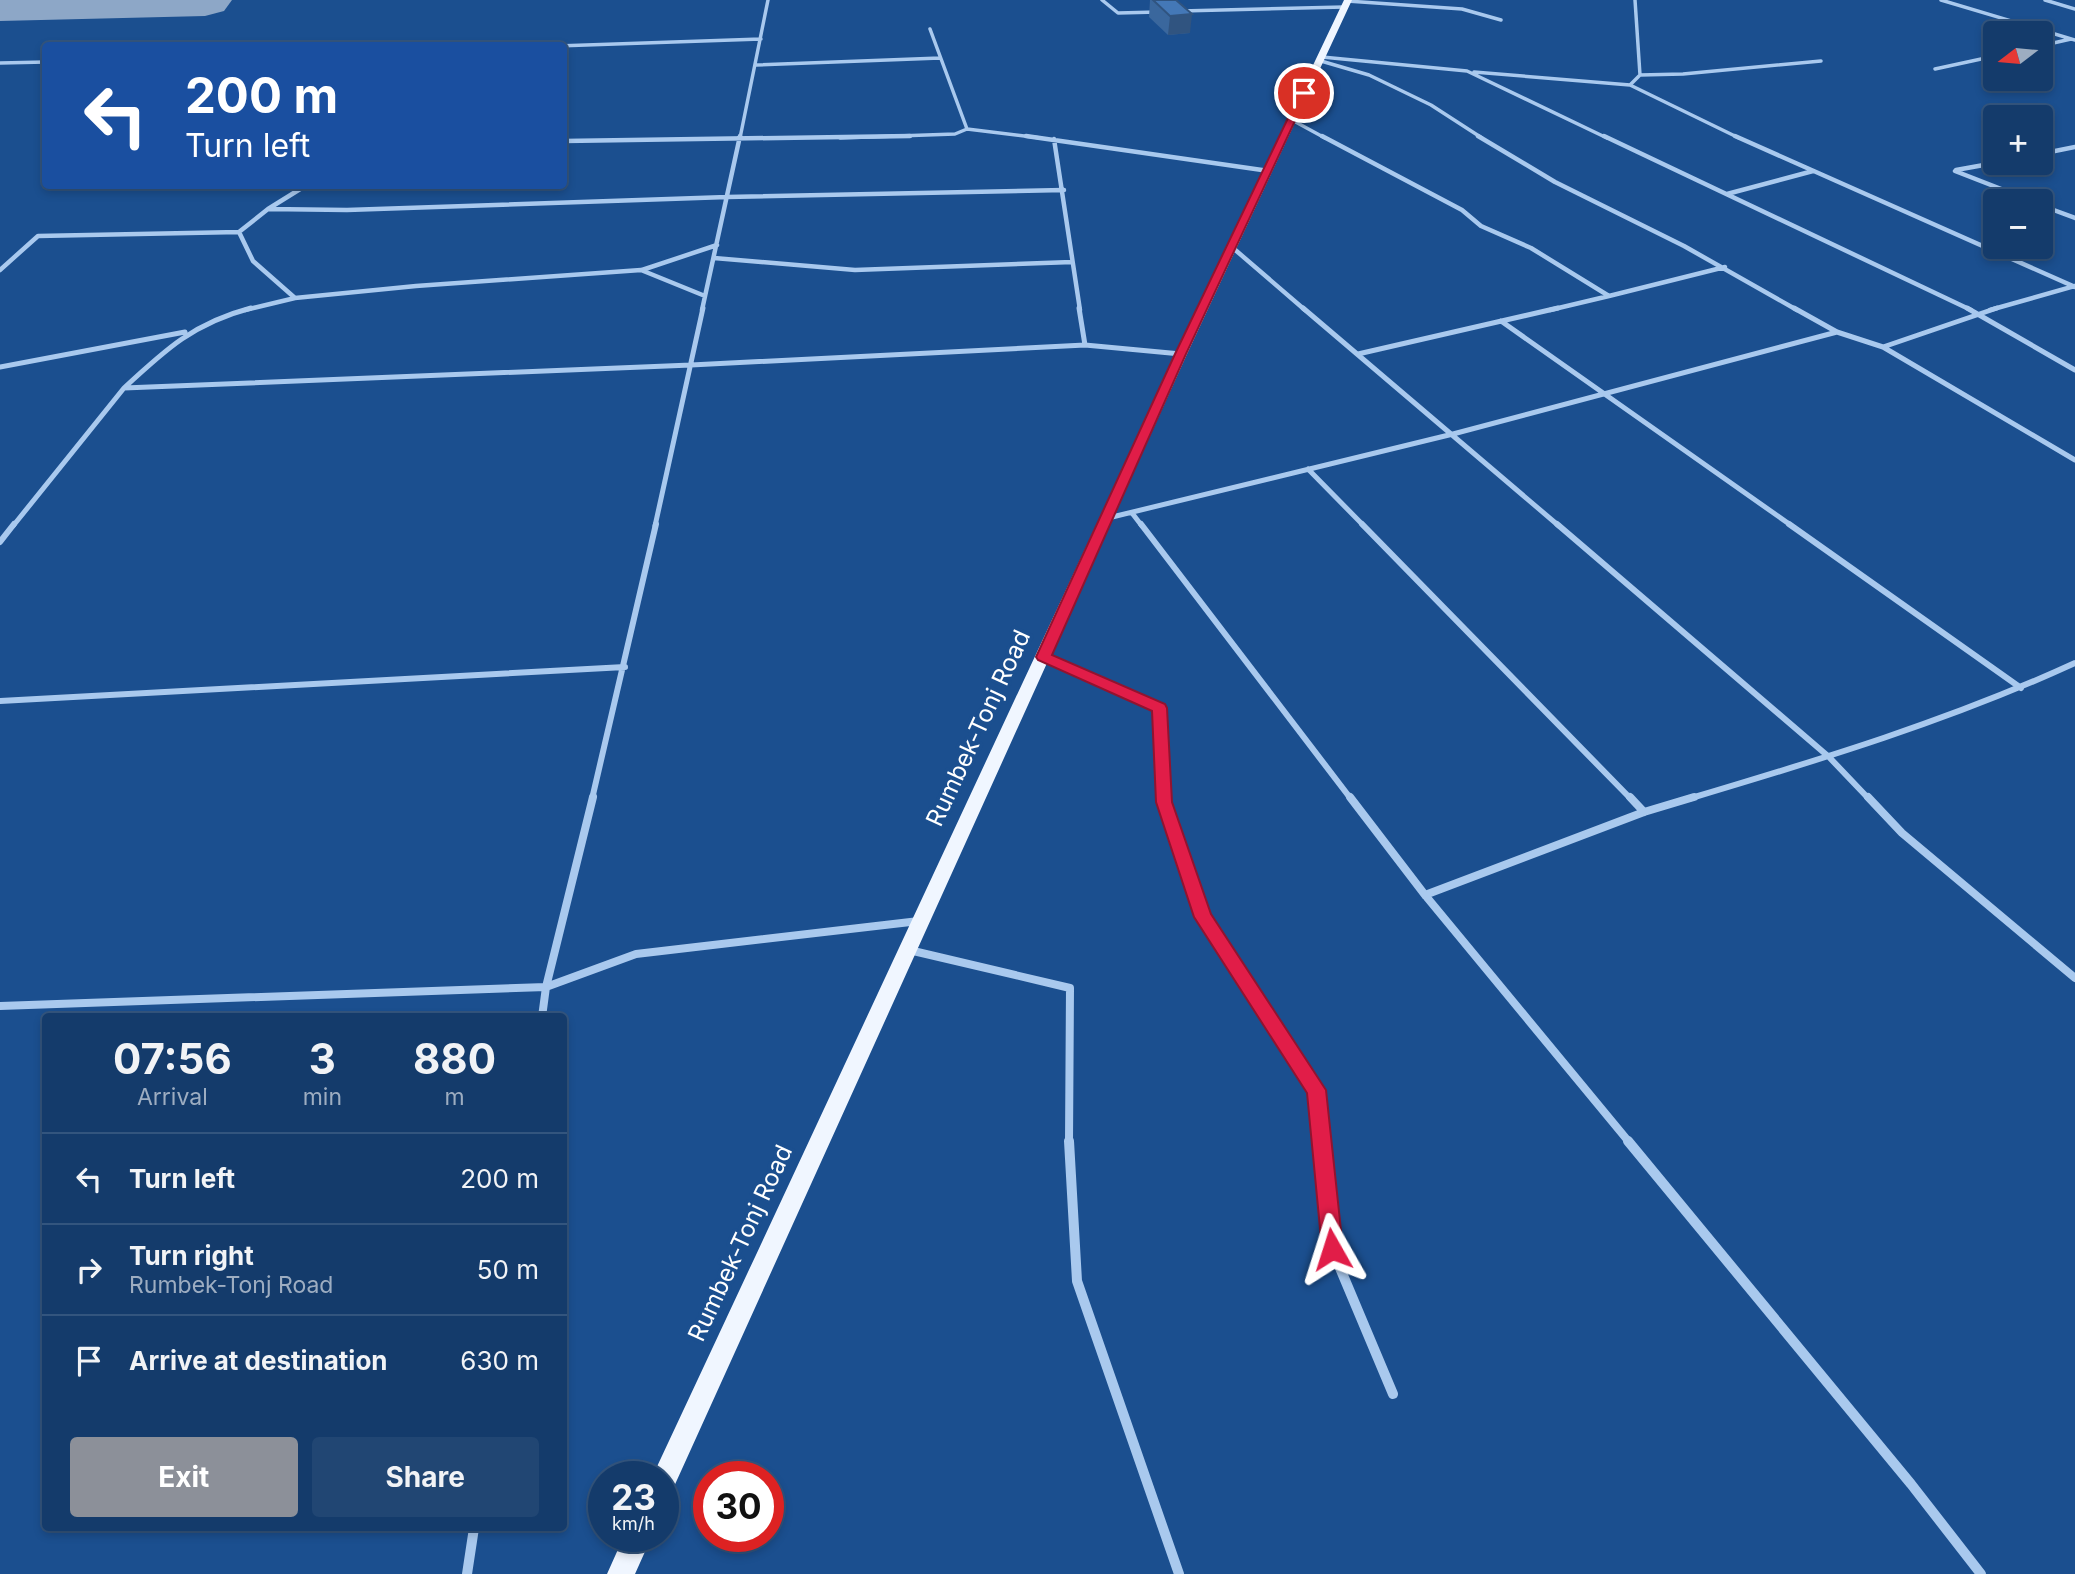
<!DOCTYPE html>
<html lang="en">
<head>
<meta charset="utf-8">
<style>
	:root { --surface:#143b6b; --page:#214673; --text:#f1f3f6; --muted:#9dadc1; --line:#33557e; --accent:#8c9099 }
	body { margin:0; font-family:Inter,sans-serif; background:var(--page); color:var(--text); height:100vh; display:flex; flex-direction:column; font-size:26px; white-space:nowrap }
	* { box-sizing:border-box; margin:0 }
	p { font-size:23px; color:var(--muted) }
	.icon { flex:none; width:38px; height:38px; fill:none; stroke:currentColor; stroke-width:2; stroke-linecap:round; stroke-linejoin:round }
	.map { position:relative; flex:1; overflow:hidden }
	.drawer { position:absolute; left:42px; top:1013px; width:525px; height:518px; display:flex; flex-direction:column; background:var(--surface); border-radius:7px; box-shadow:0 4px 10px #0003,0 0 0 2px var(--line) }
	.drawer>* { flex:none }
	.banner { position:absolute; left:42px; top:42px; width:525px; height:147px; border-radius:7px; box-shadow:0 4px 10px #0003,0 0 0 2px var(--line); background:#1a4fa0; color:#fff; overflow:hidden }
	.needle { width:46px; rotate:254deg }
	.controls { position:absolute; left:1983px; top:21px; display:grid; gap:14px }
	.controls a { display:grid; place-items:center; width:70px; height:70px; border-radius:7px; background:var(--surface); box-shadow:0 4px 10px #0003,0 0 0 2px var(--line); font-size:35px }
	.speed { position:absolute; left:588px; top:1461px; display:flex; gap:14px; font-size:35px; font-weight:700; text-align:center }
	.speed>* { display:grid; place-content:center; width:91px; height:91px; border-radius:50%; background:var(--surface); box-shadow:0 4px 10px #0003,0 0 0 2px var(--line); line-height:1 }
	.speed small { font-size:18px; font-weight:400 }
	.speed .limit { border:10px solid #d22; background:#fff; color:#111 }
	.pin { position:absolute; display:grid; place-items:center; width:60px; height:60px; color:#fff; margin:-30px; border:4px solid #fff; border-radius:50%; box-shadow:0 2px 7px #0007 }
	.me { position:absolute; width:77px; margin:-38px; rotate:354deg; stroke-linejoin:round; filter:drop-shadow(0 0 5px #0008) }
	.turn { display:flex; align-items:center; gap:24px; height:147px; padding:0 28px; font-size:32px }
	.turn .icon { width:91px; height:91px; stroke-width:2.5 }
	.turn b { display:block; font-size:49px; line-height:60px }
	.eta { display:flex; justify-content:space-evenly; align-items:center; height:119px; text-align:center }
	.eta b { font-size:42px; font-weight:700; line-height:49px }
	.button { display:flex; gap:14px; margin-top:auto; padding:14px 28px }
	.button a { flex:1; height:80px; border-radius:7px; background:var(--accent); color:#fff; font-size:28px; font-weight:700; line-height:80px; text-align:center }
	.button a+a { background:var(--page); color:var(--text) }
	ul { padding:0; list-style:none }
	li { display:flex; align-items:center; gap:21px; height:91px; padding:0 28px; border-top:2px solid var(--line) }
	li div { flex:1 }
	li b { display:block; font-size:26px }
	li em { font-style:normal }
	.map>svg:first-child { display:block }
	.lines { fill:none; stroke-linecap:round; stroke-linejoin:round }
	.runway { fill:#8da7c7; fill-rule:evenodd }
	.street-far5 { stroke:#a9c9ee; stroke-width:3.5 }
	.street-far4 { stroke:#a9c9ee; stroke-width:4.5 }
	.street-far3 { stroke:#a9c9ee; stroke-width:5 }
	.street-far2 { stroke:#a9c9ee; stroke-width:6 }
	.street-far1 { stroke:#a9c9ee; stroke-width:8 }
	.street { stroke:#a9c9ee; stroke-width:10 }
	.primary { fill:#f0f6ff; fill-rule:evenodd }
	.wall { fill:#3a679d }
	.shaded-wall { fill:#305480 }
	.building { fill:#4478b7; stroke:#305480; stroke-width:2 }
	.route { fill:#e11d48; stroke:#92132f; stroke-width:2 }
	.labels { text-anchor:middle; dominant-baseline:central; stroke-width:7; stroke-linejoin:round; paint-order:stroke }
	.street-label { font-size:24px; fill:#fff; stroke:#1b4f8f }
</style>
</head>
<body>
<div class="map">
<svg width="2075" height="1574" viewBox="0 0 2075 1574">
	<rect width="100%" height="100%" fill="#1b4f8f"/>
	<g class="lines">
		<!-- runway -->
		<path class="runway" d="M0 0H232L224 11 205 16 0 21Z"/>
		<!-- street-far5 -->
		<path class="street-far5" d="M1102 0 1118 13 1158 12
			M1635 0 1640 75 1630 85 1739 138
			M1941 0 2075 40
			M2045 0 2075 9
			M1347 1 1462 9 1501 20
			M1181 11 1344 7
			M930 29 967 129 1041 138
			M557 46 761 39
			M2040 46 2071 39
			M1322 57 1467 71 1607 138
			M1321 61 1369 75 1431 105 1482 138
			M0 63 46 62
			M756 65 940 58
			M1935 69 1995 56
			M1474 72 1630 85
			M1640 75 1683 74 1821 61
			M1292 120 1325 138
			M740 138 768 0
			M840 138 955 134 967 129"/>
		<!-- street-far4 -->
		<path class="street-far4" d="M1026 136 1269 171
			M1322 136 1462 210 1481 226 1531 248 1609 296 1725 267
			M1478 136 1555 182 1684 246 1797 310
			M1604 136 1971 310
			M1735 136 2075 287
			M1054 139 1080 310
			M564 141 910 136
			M2040 154 2075 147
			M1956 170 1995 163
			M1955 171 2032 201
			M1727 194 1813 171
			M2040 205 2075 218
			M268 209 347 210 727 197 1064 190
			M239 232 253 261 295 298 245 310
			M1233 248 1305 310
			M714 258 855 270 1072 262
			M0 270 38 236 239 232 268 209 305 186
			M642 270 717 245
			M295 298 416 286 641 270 705 296
			M702 310 740 136
			M1550 310 1609 296
			M1990 310 2075 286"/>
		<!-- street-far3 -->
		<path class="street-far3" d="M1079 308 1085 345
			M1303 308 1559 526
			M1794 308 1837 332 1883 347 2075 460
			M1967 308 2075 370
			M1501 321 1792 526
			M1883 347 1997 308
			M1358 354 1558 308
			M0 367 185 332
			M124 388C166 349 194 323 251 308
			M1308 469 1364 526
			M1132 513 1142 526
			M1108 518 1453 434 1837 332
			M13 526 124 388 691 365 1085 345 1181 354
			M655 526 703 308"/>
		<!-- street-far2 -->
		<path class="street-far2" d="M1141 524 1351 799
			M1362 524 1631 799
			M1557 524 1829 757 1869 799
			M1789 524 2021 688
			M0 542 14 524
			M1044 657 1159 708 1164 799
			M0 701 625 667
			M592 799 656 524
			M1688 799C1819 760 1951 720 2075 663"/>
		<!-- street-far1 -->
		<path class="street-far1" d="M1164 797 1203 917 1316 1090 1321 1142
			M1350 797 1425 895 1629 1142
			M1630 797 1644 812
			M1868 797 1902 833 2075 978
			M1425 895 1644 812 1694 797
			M909 950 1070 988 1069 1142
			M0 1006 546 987 636 954 919 921
			M542 1017 546 987 593 797"/>
		<!-- street -->
		<path class="street" d="M1069 1141 1077 1281 1179 1574
			M1321 1141 1332 1249 1393 1394
			M1628 1141 1911 1484 1981 1574
			M467 1574 474 1528"/>
		<!-- primary -->
		<path class="primary" d="M1344 0H1352L1187 354 672 1491 663 1495V1477H652L654 1473C884 982 1111 489 1344 0Z
			M624 1536H652L635 1574H607Z"/>
	</g>
	<!-- wall -->
	<path class="wall" d="M1150 0H1176L1190 33 1168 35 1149 17Z"/>
	<!-- shaded-wall -->
	<path class="shaded-wall" d="M1192 14 1190 33 1168 35 1170 16Z"/>
	<!-- building -->
	<path class="building" d="M1153 0H1176L1192 14 1170 16Z"/>
	<!-- route -->
	<path class="route" d="M1304 90 1308 93 1186 354 1052 655 1165 704 1167 708 1172 802 1211 914 1326 1090 1343 1249 1340 1257 1332 1260 1325 1257 1322 1249 1307 1093 1194 917 1156 802 1152 711 1038 660 1036 657 1175 354 1300 93Z"/>
	<g class="labels">
		<!-- street labels -->
		<g class="street-label">
			<text transform="translate(978 728) rotate(-65)">Rumbek-Tonj Road</text>
			<text transform="translate(740 1243) rotate(-65)">Rumbek-Tonj Road</text>
		</g>
	</g>
</svg>
<div class="controls">
<a><svg class="needle" viewBox="-14 -14 28 28"><path d="M0-13l5 13h-10z" fill="#e53935"/><path d="M0 13l5-13h-10z" fill="#9dadc1"/></svg></a>
<a>+</a>
<a>−</a>
</div>
<div class="speed"><div>23<small>km/h</small></div><div class="limit">30</div></div>
<div class="pin" style="left:1304px;top:93px;background:#d93025"><svg class="icon" aria-label="arrive" viewBox="0 0 24 24"><path d="M6 21V4h12l-3 4 3 4H6"/></svg></div>
<svg class="me" style="left:1332px;top:1249px" viewBox="-20 -20 40 40"><path d="M0-17L14 15 0 8-14 15z" fill="#e11d48" stroke="#fff" stroke-width="4"/></svg>
<div class="banner">
<div class="turn"><svg class="icon" aria-label="left" viewBox="0 0 24 24"><path d="M17 20v-9H6M10 6l-5 5 5 5"/></svg><div><b>200 m</b>Turn left</div></div>
</div>
<section class="drawer">
<div class="eta">
<div><b>07:56</b><p>Arrival</p></div>
<div><b>3</b><p>min</p></div>
<div><b>880</b><p>m</p></div>
</div>
<ul>
<li><svg class="icon" aria-label="left" viewBox="0 0 24 24"><path d="M17 20v-9H6M10 6l-5 5 5 5"/></svg><div><b>Turn left</b></div><em>200 m</em></li>
<li><svg class="icon" aria-label="right" viewBox="0 0 24 24"><path d="M7 20v-9h11M14 6l5 5-5 5"/></svg><div><b>Turn right</b><p>Rumbek-Tonj Road</p></div><em>50 m</em></li>
<li><svg class="icon" aria-label="arrive" viewBox="0 0 24 24"><path d="M6 21V4h12l-3 4 3 4H6"/></svg><div><b>Arrive at destination</b></div><em>630 m</em></li>
</ul>
<div class="button"><a>Exit</a><a>Share</a></div>
</section>
</div>
</body>
</html>
